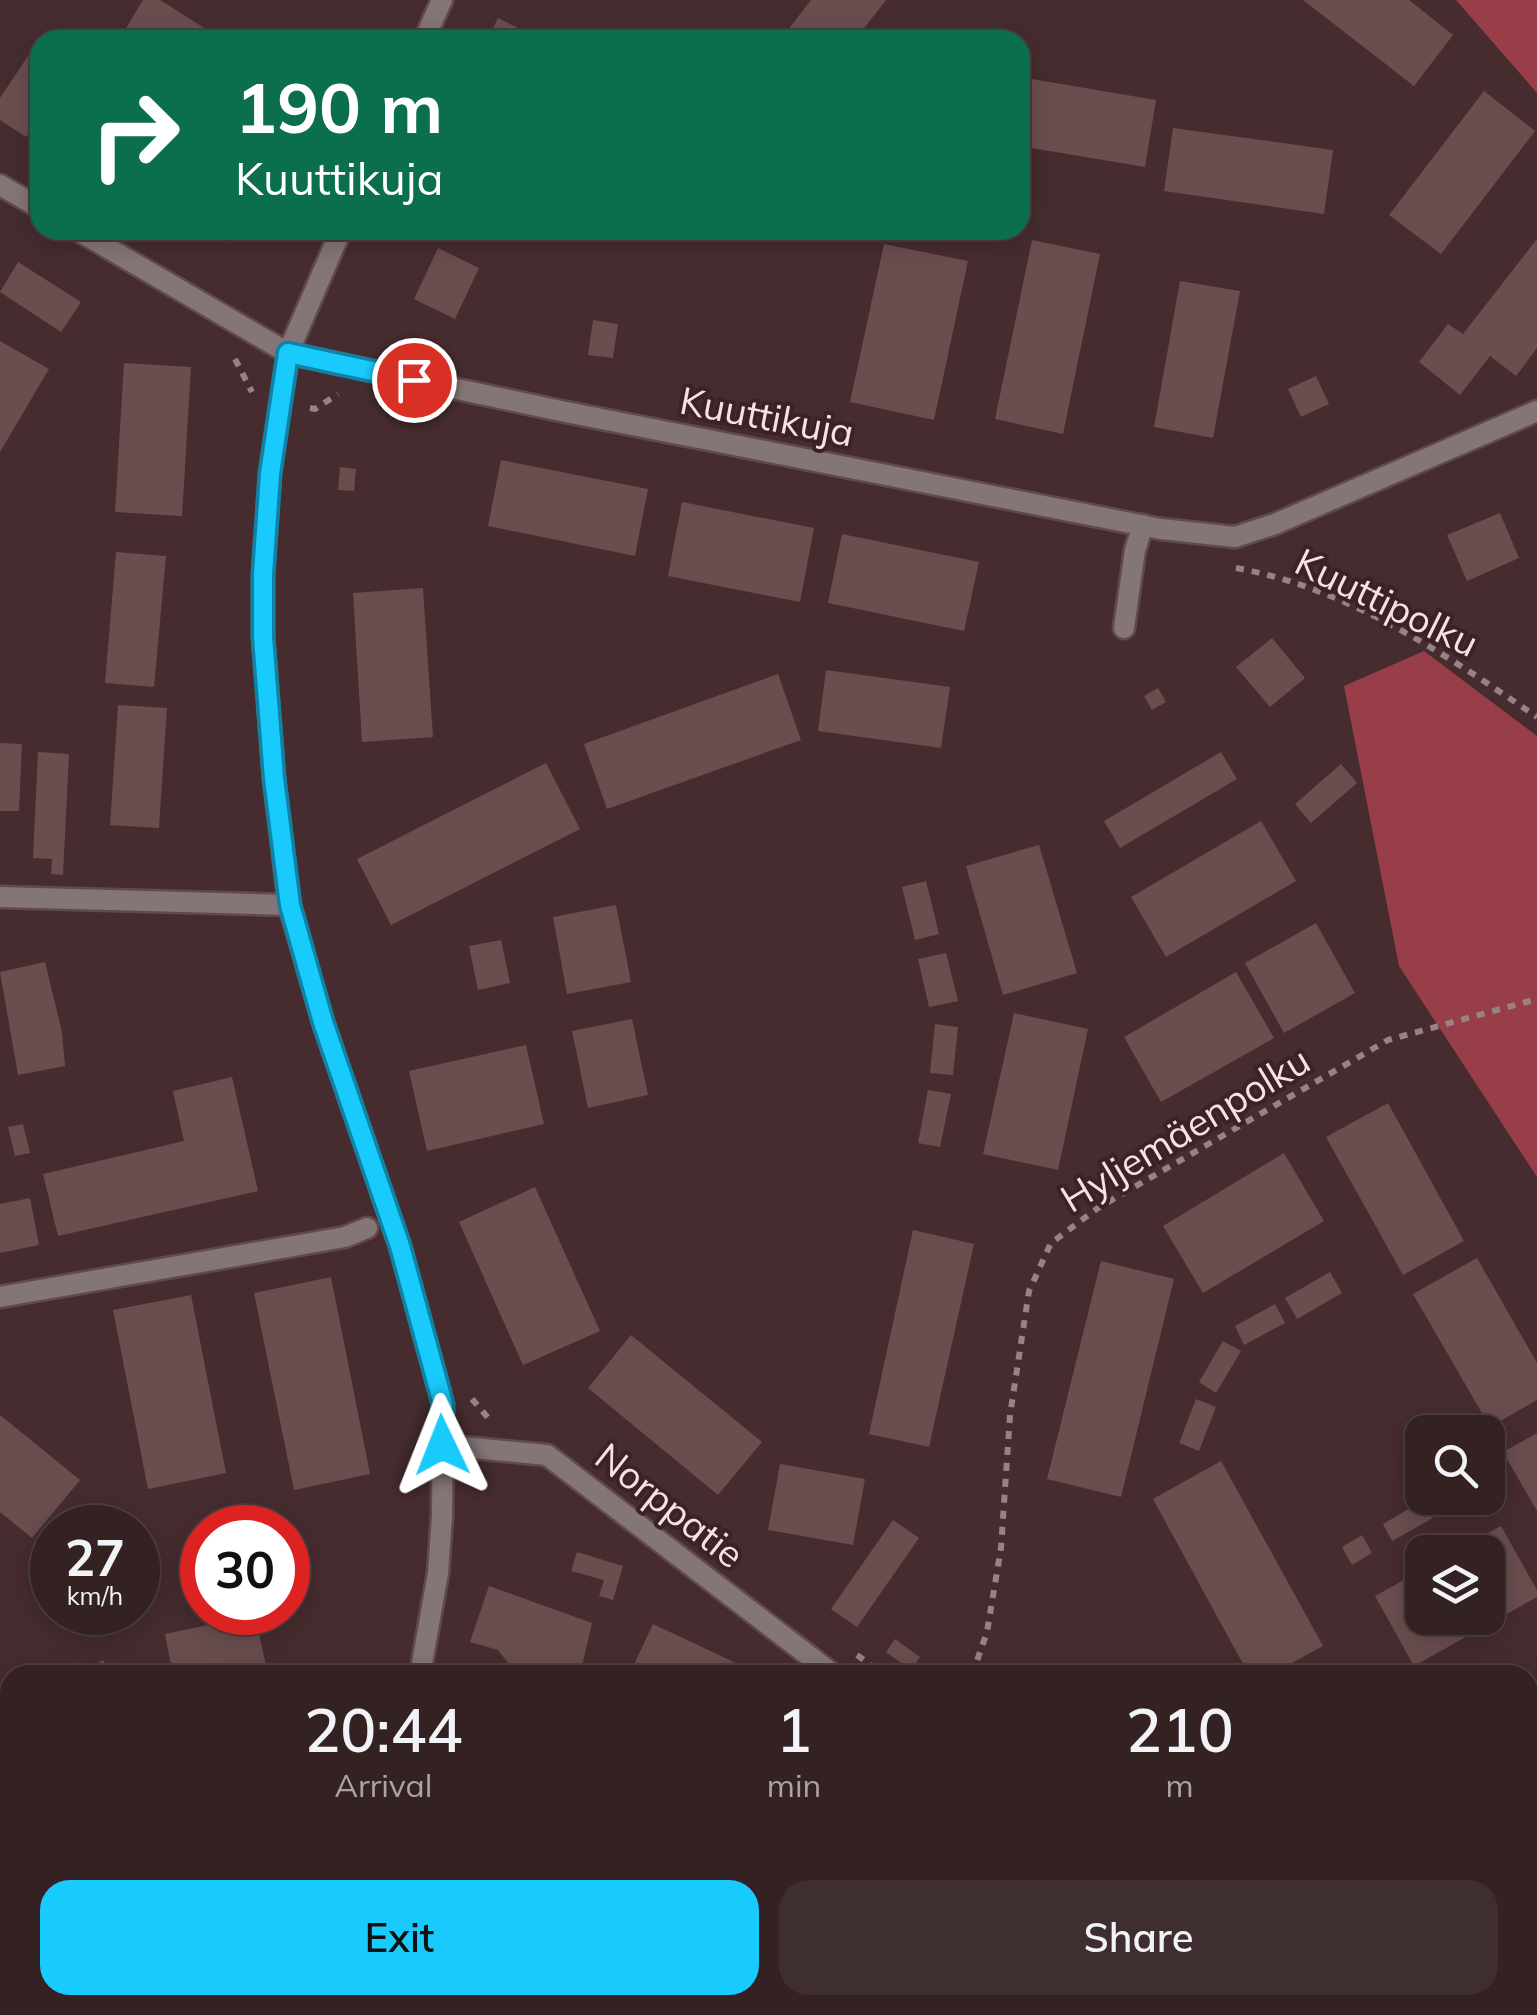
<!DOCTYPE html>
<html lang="en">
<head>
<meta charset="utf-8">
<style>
	:root { --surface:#342122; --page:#3f2e2f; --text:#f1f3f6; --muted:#a9a3a5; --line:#4e3e40; --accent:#19cafc }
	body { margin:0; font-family:Mulish,sans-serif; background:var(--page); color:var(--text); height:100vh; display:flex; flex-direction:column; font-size:38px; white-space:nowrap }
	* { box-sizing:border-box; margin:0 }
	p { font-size:32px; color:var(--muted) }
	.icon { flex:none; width:55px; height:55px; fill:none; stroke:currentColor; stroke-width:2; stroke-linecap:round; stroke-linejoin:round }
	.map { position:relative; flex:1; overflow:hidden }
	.sheet { position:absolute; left:0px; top:1665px; width:1538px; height:350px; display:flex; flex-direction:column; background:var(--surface); border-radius:30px 30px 0 0; box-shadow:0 5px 25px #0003,0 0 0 2px var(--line) }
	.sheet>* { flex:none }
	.hud { position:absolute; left:30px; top:30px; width:1000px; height:210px; border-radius:30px; box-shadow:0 5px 25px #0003,0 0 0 2px var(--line); background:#0b6e4f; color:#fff; overflow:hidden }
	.tools { position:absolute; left:1405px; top:1415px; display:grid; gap:20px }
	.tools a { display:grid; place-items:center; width:100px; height:100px; border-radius:20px; background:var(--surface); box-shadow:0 5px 25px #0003,0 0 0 2px var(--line); font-size:50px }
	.speed { position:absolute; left:30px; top:1505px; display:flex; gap:20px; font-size:50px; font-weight:700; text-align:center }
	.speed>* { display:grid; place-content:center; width:130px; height:130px; border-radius:50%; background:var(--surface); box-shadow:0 5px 25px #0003,0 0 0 2px var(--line); line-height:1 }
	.speed small { font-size:25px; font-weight:400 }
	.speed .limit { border:15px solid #d22; background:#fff; color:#111 }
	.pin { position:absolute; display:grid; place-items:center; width:85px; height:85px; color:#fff; margin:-42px; border:5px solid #fff; border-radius:50%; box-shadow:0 2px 10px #0007 }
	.me { position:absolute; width:110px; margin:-55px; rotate:358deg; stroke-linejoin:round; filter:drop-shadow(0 0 8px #0008) }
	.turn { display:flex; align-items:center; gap:35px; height:210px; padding:0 40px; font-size:45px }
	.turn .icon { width:130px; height:130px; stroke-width:2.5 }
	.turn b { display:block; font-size:70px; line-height:85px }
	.eta { display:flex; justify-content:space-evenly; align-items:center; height:170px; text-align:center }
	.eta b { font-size:60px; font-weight:600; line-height:70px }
	.action { display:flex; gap:20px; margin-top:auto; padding:20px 40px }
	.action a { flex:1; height:115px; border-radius:30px; background:var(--accent); color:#111; font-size:40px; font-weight:600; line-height:115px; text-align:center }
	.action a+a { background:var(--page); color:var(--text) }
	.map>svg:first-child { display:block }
	.forest { fill:#973e49 }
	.building { fill:#6a4e4f }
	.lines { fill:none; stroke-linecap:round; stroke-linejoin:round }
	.lane-casing { stroke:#62494b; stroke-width:25 }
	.street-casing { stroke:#62494b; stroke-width:25 }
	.path { stroke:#998284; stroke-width:6; stroke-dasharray:8 8; stroke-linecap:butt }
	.lane { stroke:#847676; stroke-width:20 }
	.street { stroke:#847676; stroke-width:20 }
	.route-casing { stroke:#1083a4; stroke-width:25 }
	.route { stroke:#19cafc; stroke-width:18 }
	.labels { text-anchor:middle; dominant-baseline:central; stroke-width:8; stroke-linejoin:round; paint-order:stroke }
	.street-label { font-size:38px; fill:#f5e3e4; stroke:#3b2224 }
</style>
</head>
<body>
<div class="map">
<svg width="1537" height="2015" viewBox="0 0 1537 2015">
	<rect width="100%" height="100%" fill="#462c2e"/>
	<!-- forest -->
	<path class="forest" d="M1456 0H1537V93Z
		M1424 651 1537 736V1177L1399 966 1344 686Z"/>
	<!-- building -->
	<path class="building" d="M143 0H160L214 34 210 40H119Z
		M811 0H886L855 40H780Z
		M1303 0H1409L1453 35 1414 86Z
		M498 18 542 40H487Z
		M34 47 40 51V117L26 137 0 120V98Z
		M1020 77 1156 100 1145 167 1020 146Z
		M1484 91 1535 131 1441 254 1389 215Z
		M1173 128 1333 150 1324 214 1164 191Z
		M208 230H236L228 243Z
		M1537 239V348L1516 376 1490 356 1460 395 1419 362 1448 324 1463 334Z
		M1032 240 1100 254 1063 434 995 419Z
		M884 244 968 261 934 420 850 402Z
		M438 248 479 268 455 319 414 299Z
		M18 262 81 302 61 332 0 292Z
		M1180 281 1240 291 1213 438 1154 427Z
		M593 320 618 324 613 358 588 355Z
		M0 341 49 369 0 452Z
		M124 363 191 367 182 516 115 512Z
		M1316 376 1329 404 1301 417 1288 389Z
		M501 460 648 489 635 556 488 526Z
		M340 467 356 469 354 491 338 490Z
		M682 502 814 528 800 602 668 576Z
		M1500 513 1519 558 1467 581 1447 535Z
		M842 534 979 562 964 631 828 603Z
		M116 552 166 556 154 687 105 683Z
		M423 588 433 737 362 742 353 593Z
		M1272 638 1305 678 1270 707 1236 667Z
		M826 670 950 687 941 748 818 731Z
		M778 674 801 740 607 809 584 744Z
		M1158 688 1166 702 1152 710 1144 696Z
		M118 705 167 708 159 828 110 825Z
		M0 743 22 744 19 811H0Z
		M38 752 69 754 63 875 51 874 52 859 33 858Z
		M1221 752 1237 779 1120 848 1104 821Z
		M546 763 580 829 391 925 357 859Z
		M1341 764 1357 783 1311 823 1295 804Z
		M1261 821 1296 881 1166 957 1131 897Z
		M1039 845 1077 973 1003 995 966 866Z
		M926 881 939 934 915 940 902 887Z
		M616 905 631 982 567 994 553 917Z
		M1316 923 1355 993 1284 1033 1245 963Z
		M501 940 510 983 478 990 469 946Z
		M946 953 958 1001 929 1007 918 959Z
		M45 962 62 1032 65 1066 18 1075 0 972Z
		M1236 972 1274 1038 1161 1102 1124 1037Z
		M1014 1013 1088 1029 1058 1170 983 1154Z
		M632 1019 648 1095 588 1108 572 1031Z
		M935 1024 958 1027 953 1075 930 1073Z
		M526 1045 544 1124 427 1151 409 1071Z
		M232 1077 258 1191 58 1236 43 1174 184 1141 173 1091Z
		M928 1090 951 1094 940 1147 918 1143Z
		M1388 1103 1464 1241 1403 1275 1326 1137Z
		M23 1124 30 1153 15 1156 8 1127Z
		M1284 1153 1324 1221 1203 1293 1163 1226Z
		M535 1187 600 1331 523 1365 459 1222Z
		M30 1198 39 1245 0 1253V1204Z
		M913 1230 974 1244 929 1447 869 1434Z
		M1477 1258 1537 1363V1400L1490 1427 1413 1294Z
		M1101 1261 1174 1279 1121 1497 1047 1479Z
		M1330 1272 1342 1293 1297 1319 1285 1298Z
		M331 1277 370 1474 294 1490 254 1293Z
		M191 1295 226 1473 148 1489 113 1310Z
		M1275 1304 1285 1323 1244 1345 1235 1326Z
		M631 1335 762 1442 718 1495 588 1388Z
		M1223 1341 1241 1351 1216 1393 1199 1382Z
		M1196 1399 1216 1407 1199 1451 1179 1443Z
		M0 1415 80 1480 32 1538 0 1512Z
		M1537 1433V1511L1503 1452Z
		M1221 1461 1323 1646 1270 1675H1249L1153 1499Z
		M780 1464 865 1479 853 1545 768 1530Z
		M1422 1501 1433 1518 1392 1541 1383 1524Z
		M893 1520 919 1538 857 1627 831 1609Z
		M1501 1526 1537 1590V1597L1414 1666 1375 1596 1422 1570V1618H1488V1552H1454Z
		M1362 1535 1372 1553 1352 1565 1342 1547Z
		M577 1552 623 1566 613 1600 599 1596 604 1580 571 1571Z
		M489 1586 592 1623 580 1675H517L498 1650 470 1642Z
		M255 1615 268 1675H173L165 1634Z
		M653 1624 755 1672 753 1675H629Z
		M895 1639 920 1657 911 1670 886 1652Z
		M103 1660 114 1675H81Z
		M1537 1706V1791L1528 1795V1711Z
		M1528 1860 1537 1866V1969L1528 1963Z
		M349 2005H398L387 2015H358Z
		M598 2005H669L660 2015H589Z"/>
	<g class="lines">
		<defs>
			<path id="lane" d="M1235 537 1275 524 1537 411
				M1124 628 1135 550 1143 525
				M0 1297 345 1237 367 1228"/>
			<path id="street" d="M424 40 442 0
				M0 185 40 208
				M77 230 288 353 561 411 1161 529 1235 537
				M341 230 288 353 270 473 263 574V637L274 778 289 905 323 1022 400 1246 443 1404 442 1516 438 1573 420 1675
				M0 897 289 905
				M442 1445 547 1455 834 1675
				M1381 2005 1399 2015
				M219 2015 226 2005
				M802 2015 808 2005"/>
		</defs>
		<!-- lane casing -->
		<use href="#lane" class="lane-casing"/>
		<!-- street casing -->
		<use href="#street" class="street-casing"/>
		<!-- path -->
		<path class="path" d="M235 359 252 392
			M310 408 315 409 338 394
			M1236 568C1348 588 1445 654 1537 717
			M472 1399 490 1420
			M857 1655 884 1675
			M972 1675 987 1632 1001 1548 1010 1415 1029 1291 1051 1243 1098 1208 1388 1040 1537 999
			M939 2005 944 2015
			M1427 2006 1443 2015"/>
		<!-- lane -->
		<use href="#lane" class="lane"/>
		<!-- street -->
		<use href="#street" class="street"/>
	</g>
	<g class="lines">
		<defs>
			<path id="route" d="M414 380 288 353 270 474 263 574V637L274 778 290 905 323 1022 400 1246 443 1404 442 1445"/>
		</defs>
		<!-- route casing -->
		<use href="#route" class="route-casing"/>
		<!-- route -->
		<use href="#route" class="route"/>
	</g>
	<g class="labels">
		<!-- street labels -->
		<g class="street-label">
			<text transform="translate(767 416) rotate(11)">Kuuttikuja</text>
			<text transform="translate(1387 602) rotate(26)">Kuuttipolku</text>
			<text transform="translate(1185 1129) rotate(-31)">Hyljemäenpolku</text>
			<text transform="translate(670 1505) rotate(38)">Norppatie</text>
		</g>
	</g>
</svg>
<div class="tools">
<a><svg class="icon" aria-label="search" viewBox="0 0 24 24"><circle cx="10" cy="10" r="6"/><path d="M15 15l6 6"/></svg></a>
<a><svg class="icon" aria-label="layers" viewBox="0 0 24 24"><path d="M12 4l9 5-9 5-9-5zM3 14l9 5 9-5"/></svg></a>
</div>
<div class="speed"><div>27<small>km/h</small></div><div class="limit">30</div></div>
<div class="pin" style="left:414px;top:380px;background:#d93025"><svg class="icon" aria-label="arrive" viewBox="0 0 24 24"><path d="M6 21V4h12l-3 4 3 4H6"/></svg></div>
<svg class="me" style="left:442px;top:1445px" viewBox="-20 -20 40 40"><path d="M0-17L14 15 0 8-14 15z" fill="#19cafc" stroke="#fff" stroke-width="4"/></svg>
<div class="hud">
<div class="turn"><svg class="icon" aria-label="right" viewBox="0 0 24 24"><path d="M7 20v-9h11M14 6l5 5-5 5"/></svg><div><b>190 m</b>Kuuttikuja</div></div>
</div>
<section class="sheet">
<div class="eta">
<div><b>20:44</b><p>Arrival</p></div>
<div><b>1</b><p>min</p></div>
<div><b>210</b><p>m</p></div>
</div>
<div class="action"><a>Exit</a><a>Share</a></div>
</section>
</div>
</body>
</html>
